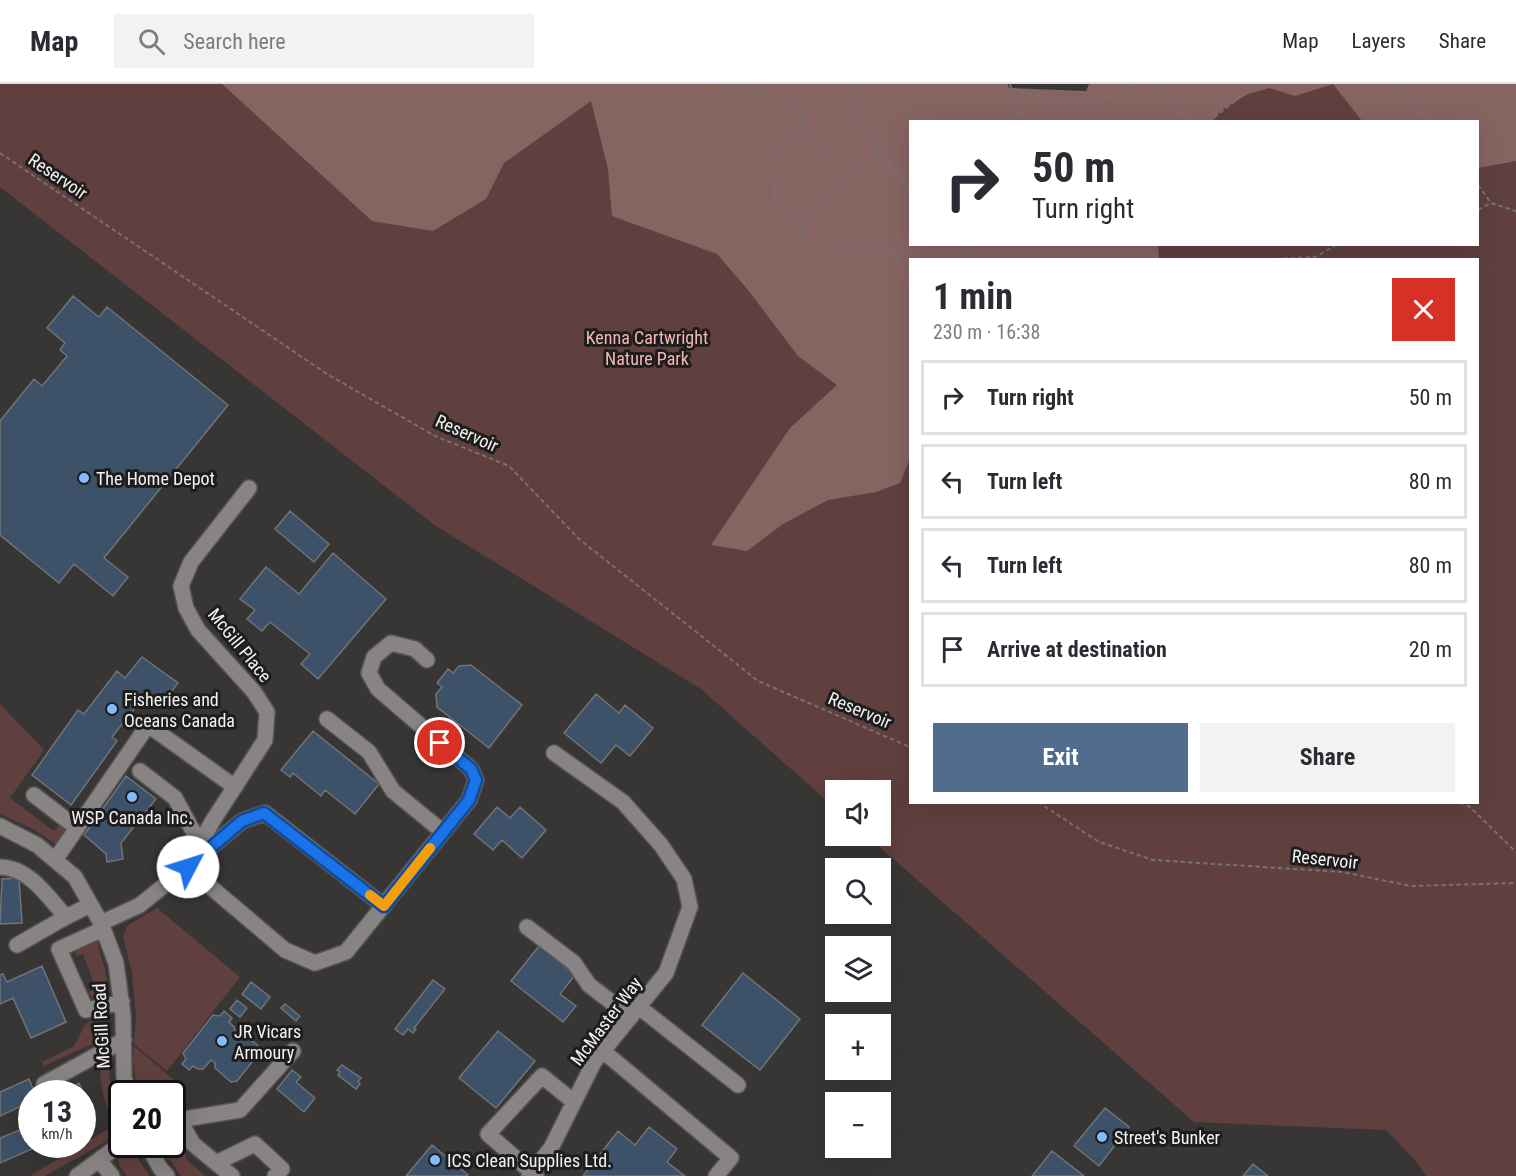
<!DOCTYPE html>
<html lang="en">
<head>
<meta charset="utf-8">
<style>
	:root { --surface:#fff; --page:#f2f2f3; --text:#2b2b33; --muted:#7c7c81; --line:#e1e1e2; --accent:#526c8d }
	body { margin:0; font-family:"Roboto Condensed",sans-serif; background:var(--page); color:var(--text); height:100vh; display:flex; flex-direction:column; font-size:22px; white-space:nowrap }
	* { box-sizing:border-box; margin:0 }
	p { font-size:20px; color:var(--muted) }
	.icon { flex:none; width:33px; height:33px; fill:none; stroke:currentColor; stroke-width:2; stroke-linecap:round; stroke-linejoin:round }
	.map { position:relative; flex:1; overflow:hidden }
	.sheet { position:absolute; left:909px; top:174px; width:570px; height:546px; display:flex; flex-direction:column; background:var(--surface); border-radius:0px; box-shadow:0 6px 24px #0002 }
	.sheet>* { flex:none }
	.hud { position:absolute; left:909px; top:36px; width:570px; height:126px; border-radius:0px; box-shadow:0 6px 24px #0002; background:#fff; color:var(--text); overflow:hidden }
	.buttons { position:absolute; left:825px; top:696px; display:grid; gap:12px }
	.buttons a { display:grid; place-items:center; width:66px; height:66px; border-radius:0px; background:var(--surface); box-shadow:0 6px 24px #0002; font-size:30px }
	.speed { position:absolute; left:18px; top:996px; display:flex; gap:12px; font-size:30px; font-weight:700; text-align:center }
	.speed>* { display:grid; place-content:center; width:78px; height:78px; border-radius:50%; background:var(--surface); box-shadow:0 6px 24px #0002; line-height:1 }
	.speed small { font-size:15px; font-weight:400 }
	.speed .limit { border:3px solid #111; border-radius:9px; background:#fff; color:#111 }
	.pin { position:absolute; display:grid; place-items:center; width:51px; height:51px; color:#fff; margin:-26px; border:3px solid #fff; border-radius:50%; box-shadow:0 2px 6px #0007 }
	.me { position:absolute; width:66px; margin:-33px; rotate:50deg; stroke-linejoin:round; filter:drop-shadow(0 0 4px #0008) }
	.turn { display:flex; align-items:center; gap:21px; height:126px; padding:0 24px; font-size:27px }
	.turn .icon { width:78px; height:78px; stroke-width:2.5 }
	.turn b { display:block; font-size:42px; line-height:51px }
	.round { display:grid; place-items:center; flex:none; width:63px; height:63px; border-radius:0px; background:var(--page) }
	.head { display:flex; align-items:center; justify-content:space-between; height:102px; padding:0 24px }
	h1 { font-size:36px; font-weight:700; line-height:45px }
	.action { display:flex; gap:12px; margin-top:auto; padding:12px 24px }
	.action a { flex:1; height:69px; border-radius:0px; background:var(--accent); color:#fff; font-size:24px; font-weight:700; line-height:69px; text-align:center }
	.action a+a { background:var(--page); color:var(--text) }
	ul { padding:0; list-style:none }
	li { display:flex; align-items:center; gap:18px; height:75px; margin:0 12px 9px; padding:0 12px; border:3px solid var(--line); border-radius:0px }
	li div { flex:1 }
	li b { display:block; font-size:22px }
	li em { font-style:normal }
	header { display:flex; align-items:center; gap:36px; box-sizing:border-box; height:84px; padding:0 30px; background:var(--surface); border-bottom:2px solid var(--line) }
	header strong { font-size:28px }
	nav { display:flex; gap:33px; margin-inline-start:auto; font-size:21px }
	.search { width:420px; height:54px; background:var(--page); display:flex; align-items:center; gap:15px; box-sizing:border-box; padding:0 21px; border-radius:0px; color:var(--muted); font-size:22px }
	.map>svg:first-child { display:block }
	.green { fill:#60403e; fill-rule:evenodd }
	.forest { fill:#866462 }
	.building { fill:#3d5268; stroke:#717376; stroke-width:1.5 }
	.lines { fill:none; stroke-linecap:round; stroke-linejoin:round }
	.minor-casing { stroke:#565453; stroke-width:18 }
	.path { stroke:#757272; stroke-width:2; stroke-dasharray:4.5 3; stroke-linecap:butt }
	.minor { stroke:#878483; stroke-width:15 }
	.route-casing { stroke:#114b97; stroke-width:15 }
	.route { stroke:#1a73e8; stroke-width:10 }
	.slow { stroke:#f59e0b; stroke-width:10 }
	.poi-dot { fill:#82bcfa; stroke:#1e1d1d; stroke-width:2 }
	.labels { text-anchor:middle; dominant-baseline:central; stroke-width:6; stroke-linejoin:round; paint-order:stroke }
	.street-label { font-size:18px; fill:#f4f2f1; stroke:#1e1d1d }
	.park-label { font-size:18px; fill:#f6b6b1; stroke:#1e1d1d }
	.poi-label { font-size:18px; fill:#f4f2f1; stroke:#1e1d1d; text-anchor:start }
</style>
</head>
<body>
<header>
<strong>Map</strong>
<div class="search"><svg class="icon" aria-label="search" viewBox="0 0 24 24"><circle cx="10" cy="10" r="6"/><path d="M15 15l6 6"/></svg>Search here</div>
<nav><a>Map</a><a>Layers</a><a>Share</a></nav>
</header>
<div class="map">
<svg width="1516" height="1092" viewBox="0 0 1516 1092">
	<rect width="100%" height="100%" fill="#383535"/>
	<!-- green -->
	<path class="green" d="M0 0H963L910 38V160H1478V38L1112 37 1140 0H1516V1092H1426L1414 1075 1386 1046 1194 1038 867 752H880V706H836L835 724 701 605 436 442 0 103ZM910 176H1478V718H910Z
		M0 620 44 666 10 714 54 747 61 739 68 748 56 760 35 746 0 730Z
		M157 824 240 893 167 987 134 960 136 933 132 888 123 853 127 842Z
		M97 857 105 886 109 912 100 916 93 915 88 908 96 905 83 870 76 872V867L86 860Z
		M103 929H108V953L44 982 42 978 74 962 85 941Z
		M134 962 179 1000 177 1022 173 1025 172 1010 138 1009 133 978Z
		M108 973 111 1007 121 1042V1049L45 1092H30L113 1042C108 1023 91 987 108 973Z
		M173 1043 179 1047 187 1076 205 1092H181L159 1061 172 1060Z
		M129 1061 148 1090 149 1092H127C115 1078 116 1073 129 1061Z"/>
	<!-- forest -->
	<path class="forest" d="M222 0H1008L1009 4 1086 7 1089 0H1516V77L1478 84V38L1362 37 1333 0 1295 12 1269 4 1248 10 1220 27 1213 37 910 38V160L1158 161 1159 175 910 176V374L900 399 876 408 828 416 783 440 747 467 711 461 790 344 837 301 798 272 748 206 717 170 612 132 608 85 591 17 504 79 486 115 433 147 372 137Z"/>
	<!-- building -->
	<path class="building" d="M73 212 99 233 107 223 228 321 104 474 128 493 113 512 74 480 59 499 0 451V337L34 295 42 302 67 272 60 266 65 259 47 244Z
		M290 427 329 460 314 478 275 445Z
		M333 469 386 515 318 595 301 580 310 570 270 538 262 547 247 535 255 526 240 515 266 483 299 510Z
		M142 573 178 599 168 612 146 610 112 653 117 657 71 721 32 691 78 626 84 630 117 587 125 594Z
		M471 581 522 621 489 664 437 623 436 610 442 603 437 599 448 585 453 589 459 582Z
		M596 610 619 629 625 621 653 644 630 672 616 661 601 679 564 649Z
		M313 647 379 700 355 730 325 706 321 712 293 689 290 693 281 686Z
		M126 692 156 715 121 759 123 775 107 778 106 770 84 751Z
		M497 723 510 734 520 723 546 746 522 774 502 756 493 766 474 750Z
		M19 794 22 839 0 840 2 795Z
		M539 862 575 891 560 910 576 922 563 938 511 897Z
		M42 882 66 938 31 954 13 914 0 920V891L3 890 7 898Z
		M743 889 800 935 760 986 702 941Z
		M433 896 445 905 414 944 416 945 413 949 408 945 403 951 395 945Z
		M251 898 270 913 261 925 242 910Z
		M237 916 247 924 240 933 230 925Z
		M285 920 300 932 296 937 281 924Z
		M224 927 232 934 229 938 234 943 235 947 239 950H243L260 963V968L237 997 231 998 215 984V979L211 976 203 985H198L193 982 189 986 182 980 186 975 183 969 213 931 220 932Z
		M498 947 535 977 496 1024 459 994Z
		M342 981 361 994 358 998 360 1000 356 1005 338 991 340 988 337 986Z
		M292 986 301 993 296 998 315 1014 304 1028 277 1005Z
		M29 995 35 1010H32V1017L0 1032V1008Z
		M79 999 95 1034 89 1036 93 1046 82 1051V1010H61Z
		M1105 1024 1129 1043 1099 1082 1074 1062Z
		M32 1041V1060H43L0 1079V1054Z
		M649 1043 677 1065 667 1078 685 1092H583L618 1047 635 1061Z
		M432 1061 468 1091 467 1092H406Z
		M1052 1067 1084 1092H1032Z
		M1253 1080 1268 1092H1243Z"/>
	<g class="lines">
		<defs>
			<path id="minor" d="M327 635 369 668 393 707 443 748
				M140 687 175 714 200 760
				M34 711 77 744 148 641 235 703
				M0 742 37 761 75 793 101 839 116 879 123 931 124 993 128 1010
				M55 776 77 744
				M0 783C29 783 48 813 66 833L90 821
				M384 822 265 729 242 737 187 783 285 866 315 879 346 868 469 716 476 696 471 685 378 605 369 589 374 573 391 559 415 565 427 576
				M101 839 140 821 187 783 212 738 265 656 267 628 254 608 198 546 186 524 181 502 191 478 249 404
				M527 843 574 879 589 901 631 933
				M103 845 59 865 86 926 122 918
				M17 861 66 833
				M639 923 738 1001
				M603 967 731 1074 716 1092
				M44 1000 124 956
				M179 1035 193 1060 232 1092
				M172 1037 240 1026 293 967
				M147 1060 160 1084 167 1092
				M99 1076 112 1092
				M216 1079 255 1060 282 1085 275 1092
				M77 1092 122 1059
				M529 1092 551 1064 594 978 666 889 690 823 684 795 661 761 623 718 554 669
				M536 1092 488 1050 542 992 574 1018"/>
		</defs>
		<!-- minor casing -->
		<use href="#minor" class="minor-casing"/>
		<!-- path -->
		<path class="path" d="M681 0 684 5 704 14 734 4 771 9 797 30 840 98 877 72 910 103
			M850 0 855 33 903 95
			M1010 0 1022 38
			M1160 0 1173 23 1193 38
			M1399 0 1428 38
			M1014 6 1087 21 1122 8 1133 0
			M1208 38 1257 0
			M803 41 777 70 775 104V117L780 126 794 136 800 146 828 114 840 98
			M0 69 327 290 435 352 509 382 579 455 758 597 910 663
			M1478 101 1491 119
			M1478 126 1491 119 1516 127
			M800 146 810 158 875 161 889 168 910 186
			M956 160 975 176
			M1001 160 1020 176
			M1098 160 1114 176
			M1253 176 1315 173 1338 160
			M1038 718 1099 758 1153 776 1342 788 1411 802 1516 799
			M1460 718 1470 723 1516 768"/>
		<!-- minor -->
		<use href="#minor" class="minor"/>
	</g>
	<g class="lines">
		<defs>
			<path id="route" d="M188 783 242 737 264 729 384 822 469 716 476 696 471 685 440 659"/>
		</defs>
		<!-- route casing -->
		<use href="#route" class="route-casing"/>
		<!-- route -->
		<use href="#route" class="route"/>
		<!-- slow -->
		<path class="slow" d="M370 811 384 822 430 764"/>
	</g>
	<!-- markers -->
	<g class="poi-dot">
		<circle cx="84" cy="394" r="6"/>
		<circle cx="112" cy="625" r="6"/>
		<circle cx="132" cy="713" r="6"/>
		<circle cx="222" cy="957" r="6"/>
		<circle cx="1102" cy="1053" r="6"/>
		<circle cx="435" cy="1076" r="6"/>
	</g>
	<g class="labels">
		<!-- street labels -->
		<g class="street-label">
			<text transform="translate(58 92) rotate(34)">Reservoir</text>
			<text transform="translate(467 349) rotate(24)">Reservoir</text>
			<text transform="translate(240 561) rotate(51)">McGill Place</text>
			<text transform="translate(860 626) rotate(23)">Reservoir</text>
			<text transform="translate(1325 775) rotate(6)">Reservoir</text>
			<text transform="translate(606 937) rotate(-53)">McMaster Way</text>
			<text transform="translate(101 942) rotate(-93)">McGill Road</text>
		</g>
		<!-- park labels -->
		<g class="park-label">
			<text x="647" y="253">Kenna Cartwright<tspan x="647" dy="21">Nature Park</tspan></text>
		</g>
		<!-- poi labels -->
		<g class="poi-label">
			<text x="96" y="394">The Home Depot</text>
			<text x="124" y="615">Fisheries and<tspan x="124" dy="21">Oceans Canada</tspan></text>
			<text x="132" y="733" text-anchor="middle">WSP Canada Inc.</text>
			<text x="234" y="947">JR Vicars<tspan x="234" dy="21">Armoury</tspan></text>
			<text x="1114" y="1053">Street's Bunker</text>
			<text x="447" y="1076">ICS Clean Supplies Ltd.</text>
		</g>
	</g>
</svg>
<div class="buttons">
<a><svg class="icon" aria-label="sound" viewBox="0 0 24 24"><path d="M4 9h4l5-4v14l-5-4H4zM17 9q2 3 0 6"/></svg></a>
<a><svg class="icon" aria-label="search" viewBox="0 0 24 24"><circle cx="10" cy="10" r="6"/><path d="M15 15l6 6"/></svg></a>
<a><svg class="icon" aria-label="layers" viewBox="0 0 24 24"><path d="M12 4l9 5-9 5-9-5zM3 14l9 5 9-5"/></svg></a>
<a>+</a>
<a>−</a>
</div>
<div class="speed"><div>13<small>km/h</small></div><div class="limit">20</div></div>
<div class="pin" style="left:440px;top:659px;background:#d93025"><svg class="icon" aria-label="arrive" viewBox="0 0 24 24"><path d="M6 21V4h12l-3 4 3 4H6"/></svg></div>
<svg class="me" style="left:188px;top:783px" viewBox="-20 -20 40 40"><circle r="19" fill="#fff"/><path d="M0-13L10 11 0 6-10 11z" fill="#1a73e8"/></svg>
<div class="hud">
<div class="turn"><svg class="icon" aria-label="right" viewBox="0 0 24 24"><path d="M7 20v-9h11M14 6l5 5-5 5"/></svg><div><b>50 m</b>Turn right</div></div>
</div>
<section class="sheet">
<div class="head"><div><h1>1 min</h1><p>230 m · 16:38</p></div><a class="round" style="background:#d93025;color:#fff"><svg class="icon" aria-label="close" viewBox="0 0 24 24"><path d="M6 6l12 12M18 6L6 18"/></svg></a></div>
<ul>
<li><svg class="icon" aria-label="right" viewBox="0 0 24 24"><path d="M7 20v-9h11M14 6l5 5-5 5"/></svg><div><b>Turn right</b></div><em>50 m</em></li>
<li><svg class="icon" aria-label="left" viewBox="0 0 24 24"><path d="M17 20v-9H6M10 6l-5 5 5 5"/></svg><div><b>Turn left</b></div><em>80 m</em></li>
<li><svg class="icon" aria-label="left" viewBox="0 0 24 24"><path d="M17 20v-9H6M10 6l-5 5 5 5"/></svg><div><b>Turn left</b></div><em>80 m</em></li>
<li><svg class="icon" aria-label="arrive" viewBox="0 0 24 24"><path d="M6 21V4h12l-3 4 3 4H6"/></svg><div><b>Arrive at destination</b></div><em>20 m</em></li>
</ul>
<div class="action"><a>Exit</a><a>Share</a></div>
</section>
</div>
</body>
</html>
